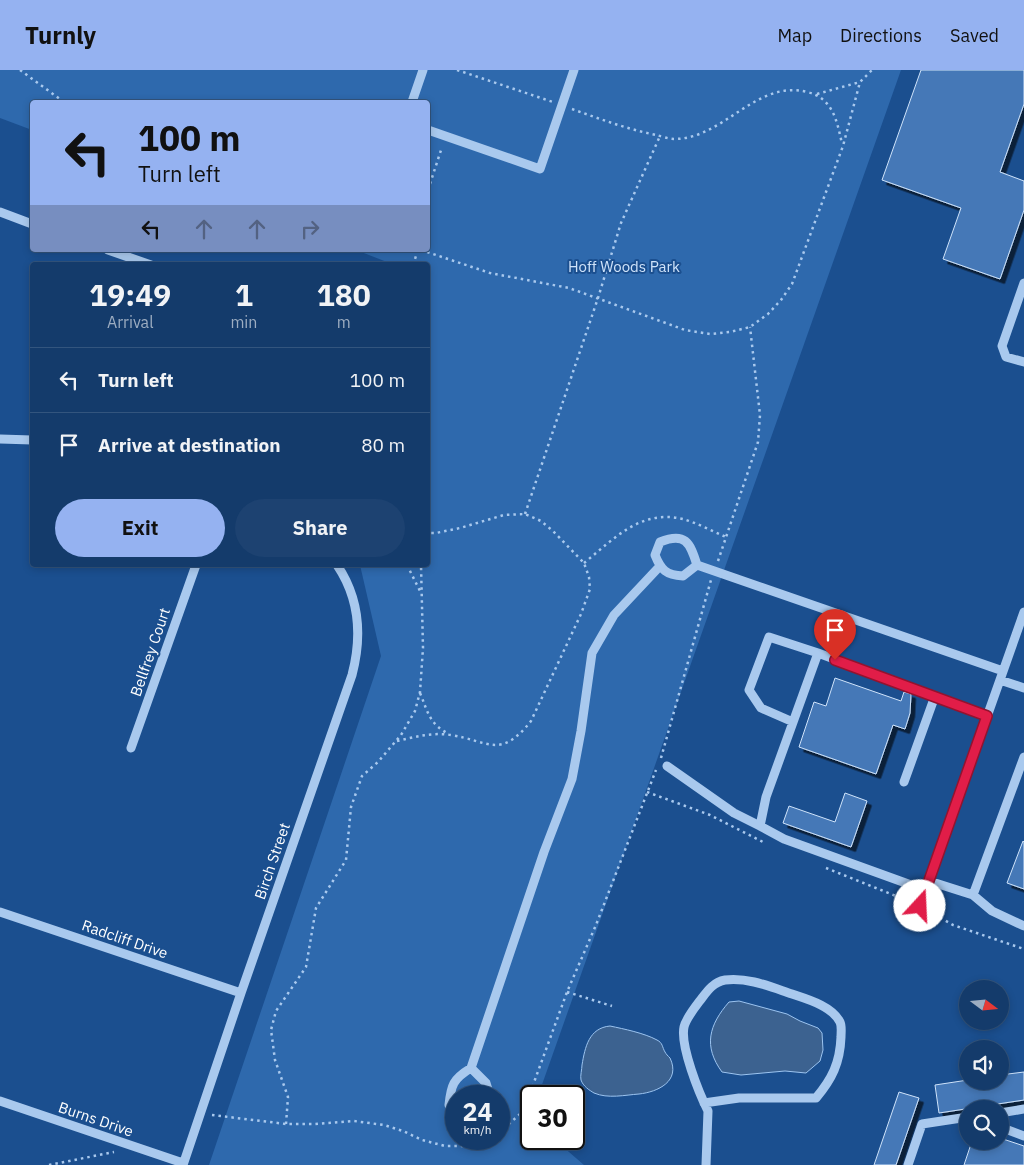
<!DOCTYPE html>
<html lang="en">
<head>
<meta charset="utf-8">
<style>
	:root { --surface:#143b6b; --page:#1d4271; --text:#f1f3f6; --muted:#9dadc1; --line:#33557e; --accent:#95b2f1 }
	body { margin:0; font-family:"IBM Plex Sans",sans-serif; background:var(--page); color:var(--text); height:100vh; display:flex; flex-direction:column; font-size:19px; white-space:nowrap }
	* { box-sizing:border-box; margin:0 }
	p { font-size:16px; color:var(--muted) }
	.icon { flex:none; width:28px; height:28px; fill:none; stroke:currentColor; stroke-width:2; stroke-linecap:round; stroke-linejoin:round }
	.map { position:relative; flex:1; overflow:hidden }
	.details { position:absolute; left:30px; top:192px; width:400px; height:305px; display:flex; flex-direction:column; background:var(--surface); border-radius:5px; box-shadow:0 2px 8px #0003,0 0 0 1px var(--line) }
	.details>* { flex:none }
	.hud { position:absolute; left:30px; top:30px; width:400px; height:152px; border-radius:5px; box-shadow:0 2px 8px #0003,0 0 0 1px var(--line); background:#95b2f1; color:#111; overflow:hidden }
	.needle { width:32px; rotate:106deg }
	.buttons { position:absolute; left:959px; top:910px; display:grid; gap:10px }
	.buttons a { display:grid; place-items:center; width:50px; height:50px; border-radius:50%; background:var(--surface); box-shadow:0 2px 8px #0003,0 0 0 1px var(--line); font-size:25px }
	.speed { position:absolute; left:445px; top:1015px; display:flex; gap:10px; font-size:25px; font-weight:700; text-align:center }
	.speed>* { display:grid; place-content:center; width:65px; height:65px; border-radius:50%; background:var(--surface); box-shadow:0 2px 8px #0003,0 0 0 1px var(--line); line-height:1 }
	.speed small { font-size:12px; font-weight:400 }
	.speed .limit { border:2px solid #111; border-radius:8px; background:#fff; color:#111 }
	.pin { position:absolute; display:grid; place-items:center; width:42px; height:42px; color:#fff; margin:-51px -21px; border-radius:50% 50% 50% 0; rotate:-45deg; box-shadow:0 0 5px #0007 }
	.pin .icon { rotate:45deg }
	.me { position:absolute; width:55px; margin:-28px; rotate:20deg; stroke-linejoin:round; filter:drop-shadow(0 0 4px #0008) }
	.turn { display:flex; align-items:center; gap:18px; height:105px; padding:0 25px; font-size:22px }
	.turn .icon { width:65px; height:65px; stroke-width:2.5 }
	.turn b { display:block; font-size:35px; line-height:42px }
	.lanes { display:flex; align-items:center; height:48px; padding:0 25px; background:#0003; justify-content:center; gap:25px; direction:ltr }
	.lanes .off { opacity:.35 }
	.eta { display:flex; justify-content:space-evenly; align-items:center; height:85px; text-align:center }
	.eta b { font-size:30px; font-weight:700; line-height:35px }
	.button { display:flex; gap:10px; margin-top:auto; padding:10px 25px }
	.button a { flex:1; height:58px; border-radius:30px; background:var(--accent); color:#111; font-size:20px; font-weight:700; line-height:58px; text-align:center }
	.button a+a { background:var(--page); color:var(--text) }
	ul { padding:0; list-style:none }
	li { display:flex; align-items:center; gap:15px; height:65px; padding:0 25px; border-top:1px solid var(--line) }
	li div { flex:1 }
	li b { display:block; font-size:19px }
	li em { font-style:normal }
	header { display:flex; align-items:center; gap:30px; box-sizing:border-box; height:70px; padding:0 25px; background:var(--accent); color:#111 }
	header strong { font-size:24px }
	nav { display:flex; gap:28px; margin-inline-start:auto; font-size:18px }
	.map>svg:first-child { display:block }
	.green { fill:#2e69ad; fill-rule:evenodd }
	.water { fill:#3c6290; stroke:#9cc4f0 }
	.building { fill:#4478b7; stroke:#cfe3fa; filter:url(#shadow) }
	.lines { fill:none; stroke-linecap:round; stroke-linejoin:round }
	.path { stroke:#a9c9ee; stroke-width:2.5; stroke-dasharray:2.5 4; stroke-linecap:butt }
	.minor { stroke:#a9c9ee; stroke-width:9 }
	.route-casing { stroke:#92132f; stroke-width:12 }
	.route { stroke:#e11d48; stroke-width:9 }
	.labels { text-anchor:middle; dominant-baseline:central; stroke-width:4; stroke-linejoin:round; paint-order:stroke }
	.park-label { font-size:15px; fill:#cfe3fa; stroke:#1b4f8f }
	.street-label { font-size:15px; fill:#fff; stroke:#1b4f8f }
</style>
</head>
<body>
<header>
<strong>Turnly</strong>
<nav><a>Map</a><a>Directions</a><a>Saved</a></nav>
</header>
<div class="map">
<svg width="1024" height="1095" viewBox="0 0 1024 1095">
	<defs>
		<filter id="shadow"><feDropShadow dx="4.5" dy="4.5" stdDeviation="0" flood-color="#0009"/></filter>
	</defs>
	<rect width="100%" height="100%" fill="#1b4f8f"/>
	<!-- green -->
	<path class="green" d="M0 0H901L538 1026H531V1045L526 1060 531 1057V1069H554L584 1095H209L381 586 360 495H428V195H387V192L356 180H428V32H32V60L0 48ZM456 1026H499V1069H456Z"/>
	<!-- water -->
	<path class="water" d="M739 931 787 944 800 951 818 958 822 963 823 980 820 991 806 1003 785 1001 741 1005 722 1002C703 976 709 955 729 932Z
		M610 956C624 959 644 963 657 970 663 973 662 977 665 982 666 984 668 986 670 988 681 1011 658 1022 639 1024 625 1025 608 1029 594 1023 589 1020 583 1016 581 1010 580 1006 582 999 582 995 585 977 589 958 610 956Z"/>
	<!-- building -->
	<path class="building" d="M921 0H1024V34L1000 102 1024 111V140L1000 209 943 189 961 138 882 110Z
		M835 608 901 631 904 622 911 624 910 643 905 659 893 655 876 704 799 677 814 632 826 636Z
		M845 723 867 731 851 777 783 753 789 736 835 752Z
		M1023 771 1024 772V819L1007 813Z
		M1024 1002V1030L939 1043 935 1015 968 1010 1000 1011V1005Z
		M899 1022 919 1028 896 1095H874Z
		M1000 1068 1024 1076V1095H964L972 1071H1000Z"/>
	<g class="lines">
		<!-- path -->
		<path class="path" d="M20 0 64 32
			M457 0 553 32
			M817 24 860 12 872 0
			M572 39C600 49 627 59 656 65 661 66 668 69 674 69 724 69 756 9 807 22 833 28 837 51 842 74
			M428 120 442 77
			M421 180 490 203 569 218 685 260 710 264 730 262 750 257 768 244 781 230 792 214 843 76 860 12
			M413 195 418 180
			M525 444 598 228 621 153 660 66
			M718 491 758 372 760 345 750 257
			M584 493C614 469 640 439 683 449 697 453 712 461 726 467
			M407 495 421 523
			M420 623C428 642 429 654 449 664
			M397 671C415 667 432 662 451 665 489 671 500 690 531 651L581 544 590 519 589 507 584 493 553 461 541 451 525 444 504 445 460 458 436 463H428
			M661 688 711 510
			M647 722 710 745 763 772
			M826 798 911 832
			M929 841 953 855 1024 879
			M567 922 612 936
			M212 1045 286 1054H315L354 1051 384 1055 403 1061 422 1070 445 1076H465L484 1069
			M286 1054 288 1027 275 990 271 960 276 941 306 897 316 838 346 790 351 737 362 706 378 692 401 665 415 641 420 622 423 578 421 495
			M499 1063 521 1043 529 1026 567 922 596 855 656 700
			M49 1095 114 1082"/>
		<!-- minor -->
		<path class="minor" d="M412 32 423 0
			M428 60 540 99 574 0
			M0 142 32 154
			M108 180 151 195
			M1024 213 1002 276 1006 287 1024 292
			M0 369 32 370
			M697 495 683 506C666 505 661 500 655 485L660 472C685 462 690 472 697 495L1003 601
			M818 583 766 727 760 756 784 769 925 820
			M1000 610 1024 618
			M793 652 761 638 749 620 769 567 818 583 987 646
			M131 678 196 495
			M667 696 734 743 760 756
			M904 712 935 626
			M929 811 973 825 1024 687
			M973 825 992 841 1024 856
			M920 836 1024 542
			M0 842 241 923
			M471 998 486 1013 490 1026
			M0 1031 183 1093
			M704 1033 739 1028H816C832 1009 840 993 841 967 841 962 842 956 840 952 832 936 807 929 792 924 771 917 748 907 725 910 714 912 708 920 702 928 696 936 686 948 684 957 680 976 699 1023 708 1041L706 1095
			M1000 1043 1024 1039
			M456 1044 449 1035C451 1015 453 1009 471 998L544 782 572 709 581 661 592 583 614 545 660 496
			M1000 1057 1024 1066
			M183 1095 241 923 352 605C362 567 360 529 337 495
			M908 1095 922 1054 968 1047"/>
	</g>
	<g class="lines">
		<defs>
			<path id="route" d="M835 590 987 646 920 836"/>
		</defs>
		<!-- route casing -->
		<use href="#route" class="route-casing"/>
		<!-- route -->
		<use href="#route" class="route"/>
	</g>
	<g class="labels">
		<!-- park labels -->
		<g class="park-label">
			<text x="624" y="196">Hoff Woods Park</text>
		</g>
		<!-- street labels -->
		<g class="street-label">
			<text transform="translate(150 582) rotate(-71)">Bellfrey Court</text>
			<text transform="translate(272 791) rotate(-71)">Birch Street</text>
			<text transform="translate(125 869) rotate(19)">Radcliff Drive</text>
			<text transform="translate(96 1049) rotate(19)">Burns Drive</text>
		</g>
	</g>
</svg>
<div class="buttons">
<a><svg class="needle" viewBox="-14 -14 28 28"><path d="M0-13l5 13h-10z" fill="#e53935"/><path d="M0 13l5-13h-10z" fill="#9dadc1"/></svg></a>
<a><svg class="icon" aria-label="sound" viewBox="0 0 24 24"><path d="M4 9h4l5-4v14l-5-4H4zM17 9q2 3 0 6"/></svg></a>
<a><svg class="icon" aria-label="search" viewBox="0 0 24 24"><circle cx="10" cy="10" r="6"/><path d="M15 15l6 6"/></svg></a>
</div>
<div class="speed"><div>24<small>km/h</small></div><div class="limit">30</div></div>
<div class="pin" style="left:835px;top:590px;background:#d93025"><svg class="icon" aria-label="arrive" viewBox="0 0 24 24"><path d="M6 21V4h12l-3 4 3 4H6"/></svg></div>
<svg class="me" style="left:920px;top:836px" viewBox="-20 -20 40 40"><circle r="19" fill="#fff"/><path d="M0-13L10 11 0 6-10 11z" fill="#e11d48"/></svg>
<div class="hud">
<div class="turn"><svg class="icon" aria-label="left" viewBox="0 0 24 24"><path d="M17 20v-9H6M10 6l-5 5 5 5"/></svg><div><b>100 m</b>Turn left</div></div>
<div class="lanes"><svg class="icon" aria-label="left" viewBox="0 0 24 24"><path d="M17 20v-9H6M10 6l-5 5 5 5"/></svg><svg class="icon off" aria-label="ahead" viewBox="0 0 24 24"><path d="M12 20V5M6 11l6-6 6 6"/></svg><svg class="icon off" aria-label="ahead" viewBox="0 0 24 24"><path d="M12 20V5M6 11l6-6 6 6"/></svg><svg class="icon off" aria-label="right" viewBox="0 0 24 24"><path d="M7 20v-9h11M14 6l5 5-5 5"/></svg></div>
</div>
<section class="details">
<div class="eta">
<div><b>19:49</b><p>Arrival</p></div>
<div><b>1</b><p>min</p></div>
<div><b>180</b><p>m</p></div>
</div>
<ul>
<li><svg class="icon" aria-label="left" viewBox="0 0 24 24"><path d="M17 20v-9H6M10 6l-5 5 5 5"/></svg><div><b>Turn left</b></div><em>100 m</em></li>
<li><svg class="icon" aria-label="arrive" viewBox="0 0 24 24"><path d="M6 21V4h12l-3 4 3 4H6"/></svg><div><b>Arrive at destination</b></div><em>80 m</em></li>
</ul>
<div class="button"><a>Exit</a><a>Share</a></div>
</section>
</div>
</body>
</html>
